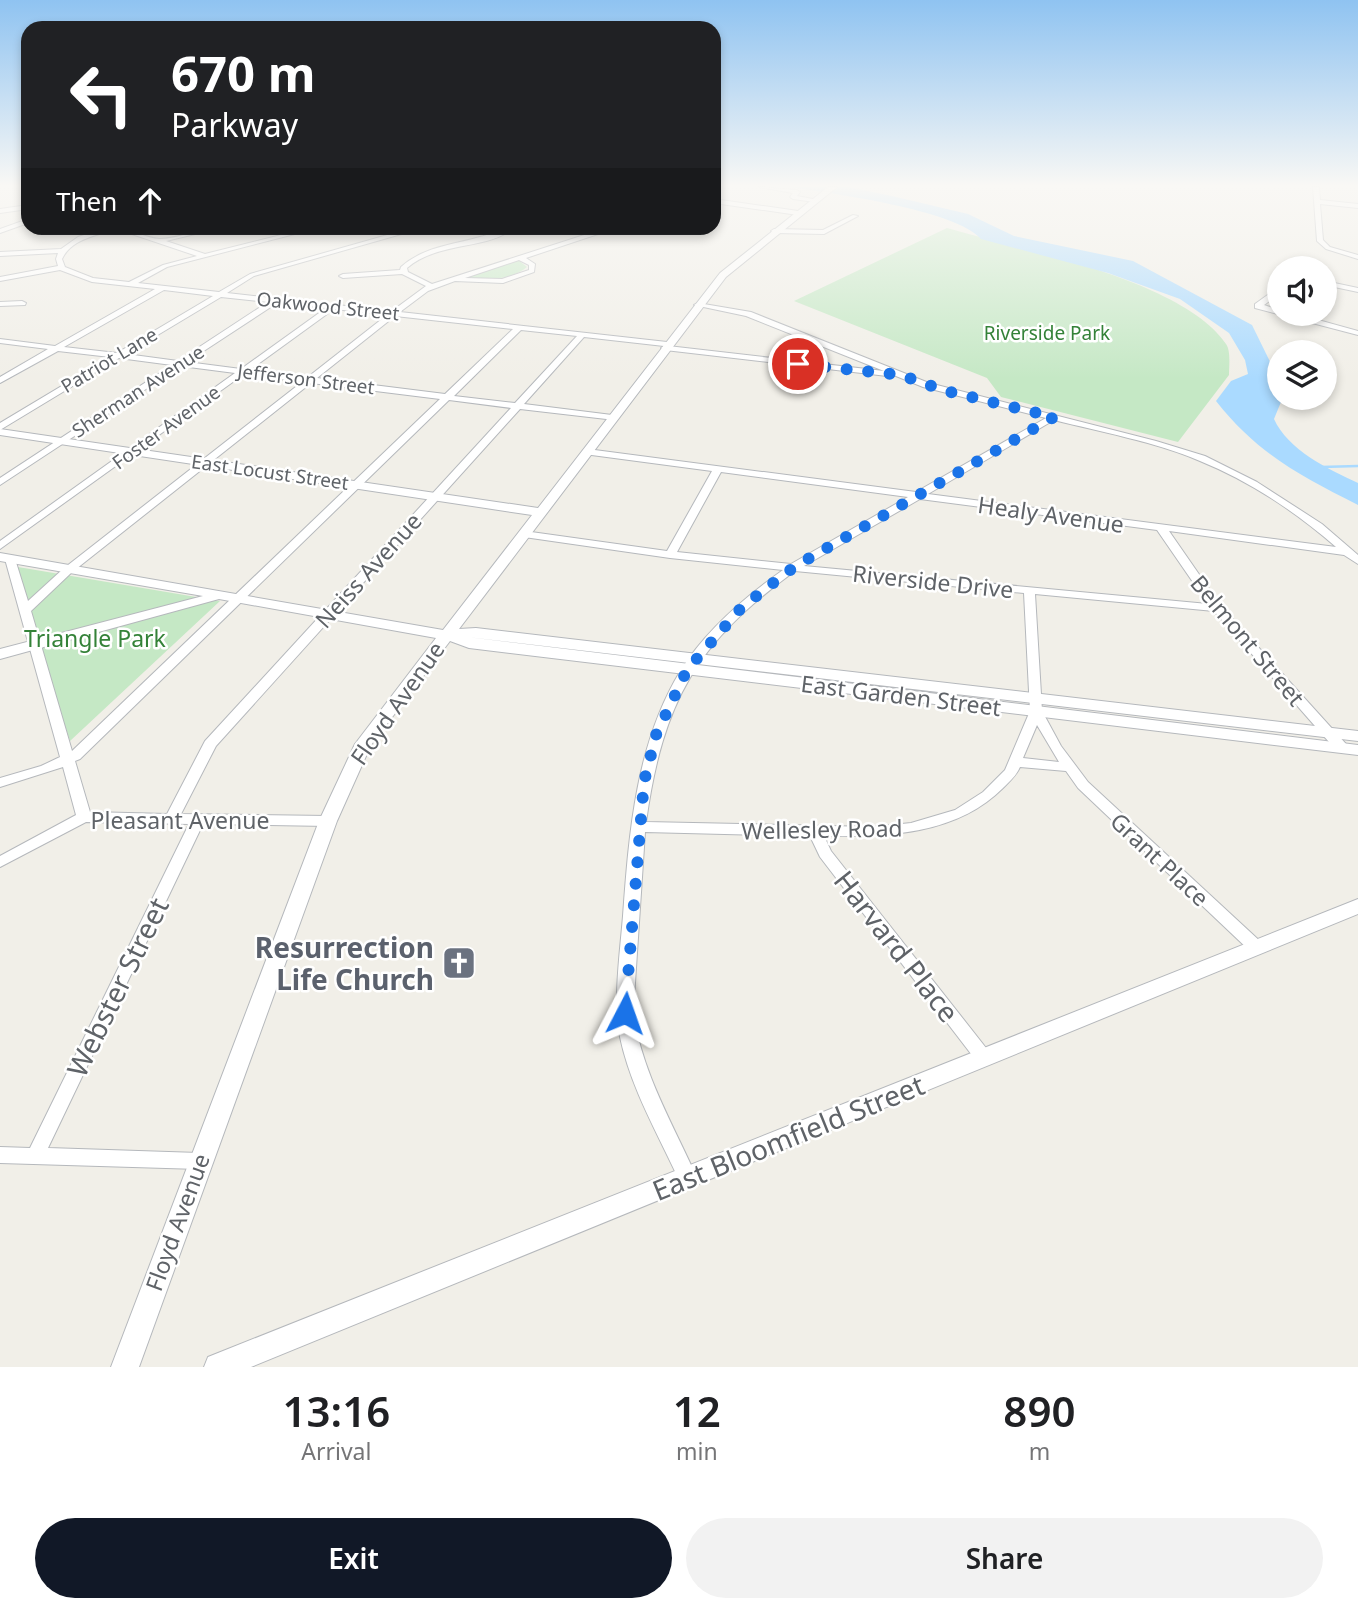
<!DOCTYPE html>
<html lang="en">
<head>
<meta charset="utf-8">
<style>
	:root { --surface:#fff; --page:#f2f2f2; --text:#202124; --muted:#757577; --accent:#111827 }
	body { margin:0; font-family:"Noto Sans",sans-serif; background:var(--page); color:var(--text); height:100vh; display:flex; flex-direction:column; font-size:26px; white-space:nowrap }
	* { box-sizing:border-box; margin:0 }
	p { font-size:23px; color:var(--muted) }
	.icon { flex:none; width:38px; height:38px; fill:none; stroke:currentColor; stroke-width:2; stroke-linecap:round; stroke-linejoin:round }
	.map { position:relative; height:1367px; overflow:hidden }
	.panel { display:flex; flex-direction:column; background:var(--surface); flex:1 }
	.panel>* { flex:none }
	.top-card { position:absolute; left:21px; top:21px; width:700px; height:214px; border-radius:21px; box-shadow:0 4px 10px #0003; background:#202124; color:#fff; overflow:hidden }
	.fabs { position:absolute; left:1267px; top:256px; display:grid; gap:14px }
	.fabs a { display:grid; place-items:center; width:70px; height:70px; border-radius:50%; background:var(--surface); box-shadow:0 4px 10px #0003; font-size:35px }
	.pin { position:absolute; display:grid; place-items:center; width:60px; height:60px; color:#fff; margin:-30px; border:4px solid #fff; border-radius:50%; box-shadow:0 2px 7px #0007 }
	.me { position:absolute; width:77px; margin:-38px; rotate:4deg; stroke-linejoin:round; filter:drop-shadow(0 0 5px #0008) }
	.turn { display:flex; align-items:center; gap:24px; height:147px; padding:0 35px; font-size:32px }
	.turn .icon { width:91px; height:91px; stroke-width:2.5 }
	.turn b { display:block; font-size:49px; line-height:60px }
	.then { display:flex; align-items:center; height:66px; padding:0 35px; background:#0003; gap:14px; font-size:26px }
	.eta { display:flex; justify-content:space-evenly; align-items:center; height:119px; text-align:center }
	.eta b { font-size:42px; font-weight:600; line-height:49px }
	.cta { display:flex; gap:14px; margin-top:auto; padding:14px 35px }
	.cta a { flex:1; height:80px; border-radius:42px; background:var(--accent); color:#fff; font-size:28px; font-weight:600; line-height:80px; text-align:center }
	.cta a+a { background:var(--page); color:var(--text) }
	.map>svg:first-child { display:block }
	.green { fill:#c5e8c5 }
	.water { fill:#aadaff }
	.lines { fill:none; stroke-linecap:round; stroke-linejoin:round }
	.stream { stroke:#aadaff; stroke-width:2.5 }
	.minor-casing { stroke:#b5b8bc; stroke-width:2 }
	.tertiary-casing { stroke:#b5b8bc; stroke-width:2 }
	.minor { fill:#fff; fill-rule:evenodd }
	.tertiary { fill:#fff; fill-rule:evenodd }
	.route { stroke:#1a73e8; stroke-width:12; stroke-dasharray:0 21.6 }
	.labels { text-anchor:middle; dominant-baseline:central; stroke-width:5; stroke-linejoin:round; paint-order:stroke }
	.far-street-label { font-size:19px; fill:#5f6368; stroke:#fff }
	.far-park-label { font-size:19px; fill:#348238; stroke:#fff }
	.street-label { font-size:23px; fill:#5f6368; stroke:#fff }
	.park-label { font-size:23px; fill:#348238; stroke:#fff }
	.near-street-label { font-size:28px; fill:#5f6368; stroke:#fff }
	.near-worship-label { font-size:28px; font-weight:bold; fill:#5b616d; stroke:#fff; text-anchor:end }
</style>
</head>
<body>
<div class="map">
<svg width="1358" height="1367" viewBox="0 0 1358 1367">
	<rect width="100%" height="100%" fill="#f1efe8"/>
	<!-- green -->
	<path class="green" d="M947 228C1020 249 1183 280 1226 344 1231 351 1229 366 1229 375L1178 442 1001 397 987 378 794 301Z
		M517 259 527 267C509 282 483 279 461 278Z
		M12 566 220 601 70 741Z"/>
	<!-- water -->
	<path class="water" d="M789 187H848L892 196 968 214 1014 236 1133 261 1252 325 1279 380V397H1283L1274 419C1288 450 1328 469 1358 483V505C1299 475 1258 454 1216 401L1231 381 1248 374 1245 360 1229 333 1180 299 1108 273 981 239C957 210 831 193 789 187Z"/>
	<g class="lines">
		<!-- stream -->
		<path class="stream" d="M1321 467 1358 466"/>
		<defs>
			<path id="minor" d="M714 187H720L714 192Z
				M759 187 797 190 800 192 797 196 818 200 815 202 793 199 790 197 793 193Z
				M1313 187H1319L1320 200 1358 204V208L1320 204 1323 240 1330 247 1358 255V259L1326 249 1317 241Z
				M714 199 798 211 801 213 798 215 714 203Z
				M28 205V209L0 213V209Z
				M853 215 858 216 824 234 774 233 771 231 774 229 823 230Z
				M28 219V223L0 233V229Z
				M106 228H114C96 237 72 238 62 259L65 267 93 278 129 282 163 265 197 256 117 229 116 228C132 228 146 239 160 239 179 239 198 228 217 228L216 229 166 241 205 254 309 228H318L167 267 138 283 219 292 250 274 412 228H420L419 229 254 276 227 293 392 311 426 286 402 274 343 278 339 276 343 274 400 270 401 267C423 247 452 245 480 237 491 234 502 228 513 228 489 250 438 241 407 268L408 272 432 284 606 228H614L613 229 526 258 535 264 534 272 503 283 455 281 428 291 400 312 667 342 671 344 668 346 884 371 746 316 694 305 698 303 751 312 929 383 1156 441 1205 456 1257 482 1322 524 1358 555V564L1344 555 1169 531 1221 606 1346 744 1348 747 1346 750H1336L1214 611 1035 594 1042 711 1061 746 1088 782 1262 943 1264 947 1262 951 1256 953 1250 951 1078 788 1066 771 1020 767C1016 776 1010 781 1003 788 956 835 887 837 824 836L831 851 990 1053 993 1058 990 1063 984 1065 978 1063 820 857 810 836 645 832 633 1013C643 1075 672 1122 697 1178L695 1184 688 1187 681 1184C659 1136 631 1089 620 1037 613 1001 620 953 623 916 629 832 636 743 681 670 706 630 745 597 783 570L670 558 524 537 519 534 524 531 667 551 712 471 584 454 582 452 587 449 916 492 1046 418 923 387 891 374 887 376 665 350 661 348 664 346 584 337 524 404 612 415 616 418 615 420 520 409 216 746 181 814 328 816 333 818 335 821 333 824 328 826 203 824 48 1148 199 1153 206 1155 208 1161 206 1167 199 1169 0 1163V1147L30 1148 189 824 86 822 0 867V856L76 815 63 767 0 787V778L41 766 60 757 5 559 10 556 15 559 28 601 63 569 302 382 244 374 0 549V541L235 373 181 366 0 485V478L172 365 119 358 0 430V423L110 357 58 351 0 383V377L48 349 0 343V339L55 346 155 289 92 282 60 270 0 281V277L58 266 56 259 58 253 0 256V252L61 249 78 237ZM519 260 529 265V270L502 279 465 278ZM164 290 213 296 117 353 64 347ZM221 297 268 302 178 361 126 354ZM277 303 326 308 241 369 187 362ZM334 309 387 315 308 377 250 370ZM395 316 513 329 445 394 317 378ZM521 330 577 336 515 403 454 396ZM311 383 440 399 72 751 31 611 71 573ZM449 400 511 408 205 741 167 814 90 812 75 761 80 759ZM1054 420C1101 432 1156 442 1200 461 1249 481 1296 512 1336 547L928 494ZM721 472 908 497 791 564 677 552ZM920 499 1157 530 1208 604 804 566ZM795 571 1024 593 1030 711 1005 770 983 792 955 810 911 823 873 827 646 822C663 701 696 643 795 571ZM1037 725 1059 762 1023 758Z
				M1325 281 1358 288V292L1325 285Z
				M1276 289H1279V294L1264 305 1279 310V313H1293L1358 331V335L1255 308V304Z
				M22 301 26 303 25 305 0 306V302Z"/>
			<path id="tertiary" d="M828 187H837L726 277 459 629 476 628 1358 731V741L467 637 1358 745V755L469 648 450 641 371 745 337 821 139 1367H111L319 821 355 744 436 638 219 599 0 659V649L203 596 0 561V553L443 630 532 515 0 435V429L538 508 720 273Z
				M1358 899V914L251 1367H204L208 1357 218 1353Z"/>
		</defs>
		<!-- minor casing -->
		<use href="#minor" class="minor-casing"/>
		<!-- tertiary casing -->
		<use href="#tertiary" class="tertiary-casing"/>
		<!-- minor -->
		<use href="#minor" class="minor"/>
		<!-- tertiary -->
		<use href="#tertiary" class="tertiary"/>
	</g>
	<!-- sky -->
	<linearGradient id="sky" x2="0" y2="1"><stop stop-color="#8fc3f1"/><stop offset="0.49" stop-color="#f9f8f5"/><stop offset="1" stop-color="#f9f8f5" stop-opacity="0"/></linearGradient>
	<rect width="1358" height="379" fill="url(#sky)"/>
	<g class="lines">
		<!-- route -->
		<path class="route" d="M625 1013 644 782 656 735 687 670 741 608 794 567 1054 417 946 391 901 375 798 364"/>
	</g>
	<!-- icons -->
	<defs>
		<symbol id="church-square" viewBox="-11 -11 22 22"><rect x="-9" y="-9" width="18" height="18" rx="4" fill="#6b7280" stroke="#fff"/><path d="M-1.2-6h2.4v3.5h3.3v2.4h-3.3V6h-2.4V-.1h-3.3v-2.4h3.3Z" fill="#fff"/></symbol>
	</defs>
	<g fill-rule="evenodd">
		<use href="#church-square" x="440" y="944" width="38" height="38"/>
	</g>
	<g class="labels">
		<!-- far-street labels -->
		<g class="far-street-label">
			<text transform="translate(328 306) rotate(6)">Oakwood Street</text>
			<text transform="translate(109 360) rotate(-31)">Patriot Lane</text>
			<text transform="translate(306 379) rotate(7)">Jefferson Street</text>
			<text transform="translate(138 391) rotate(-33)">Sherman Avenue</text>
			<text transform="translate(166 427) rotate(-36)">Foster Avenue</text>
			<text transform="translate(270 472) rotate(8)">East Locust Street</text>
		</g>
		<!-- far-park labels -->
		<g class="far-park-label">
			<text x="1047" y="333">Riverside Park</text>
		</g>
		<!-- street labels -->
		<g class="street-label">
			<text transform="translate(1051 514) rotate(8)">Healy Avenue</text>
			<text transform="translate(368 570) rotate(-48)">Neiss Avenue</text>
			<text transform="translate(933 581) rotate(6)">Riverside Drive</text>
			<text transform="translate(1248 640) rotate(50)">Belmont Street</text>
			<text transform="translate(901 695) rotate(7)">East Garden Street</text>
			<text transform="translate(397 703) rotate(-55)">Floyd Avenue</text>
			<text x="180" y="820">Pleasant Avenue</text>
			<text transform="translate(822 829) rotate(-1)">Wellesley Road</text>
			<text transform="translate(1160 859) rotate(43)">Grant Place</text>
			<text transform="translate(177 1222) rotate(-70)">Floyd Avenue</text>
		</g>
		<!-- park labels -->
		<g class="park-label">
			<text x="95" y="638">Triangle Park</text>
		</g>
		<!-- near-street labels -->
		<g class="near-street-label">
			<text transform="translate(897 946) rotate(52)">Harvard Place</text>
			<text transform="translate(117 987) rotate(-64)">Webster Street</text>
			<text transform="translate(788 1137) rotate(-22)">East Bloomfield Street</text>
		</g>
		<!-- near-worship labels -->
		<g class="near-worship-label">
			<text x="434" y="947">Resurrection<tspan x="434" dy="32">Life Church</tspan></text>
		</g>
	</g>
</svg>
<div class="fabs">
<a><svg class="icon" aria-label="sound" viewBox="0 0 24 24"><path d="M4 9h4l5-4v14l-5-4H4zM17 9q2 3 0 6"/></svg></a>
<a><svg class="icon" aria-label="layers" viewBox="0 0 24 24"><path d="M12 4l9 5-9 5-9-5zM3 14l9 5 9-5"/></svg></a>
</div>
<div class="pin" style="left:798px;top:364px;background:#d93025"><svg class="icon" aria-label="arrive" viewBox="0 0 24 24"><path d="M6 21V4h12l-3 4 3 4H6"/></svg></div>
<svg class="me" style="left:625px;top:1013px" viewBox="-20 -20 40 40"><path d="M0-17L14 15 0 8-14 15z" fill="#1a73e8" stroke="#fff" stroke-width="4"/></svg>
<div class="top-card">
<div class="turn"><svg class="icon" aria-label="left" viewBox="0 0 24 24"><path d="M17 20v-9H6M10 6l-5 5 5 5"/></svg><div><b>670 m</b>Parkway</div></div>
<div class="then">Then<svg class="icon" aria-label="ahead" viewBox="0 0 24 24"><path d="M12 20V5M6 11l6-6 6 6"/></svg></div>
</div>
</div>
<section class="panel">
<div class="eta">
<div><b>13:16</b><p>Arrival</p></div>
<div><b>12</b><p>min</p></div>
<div><b>890</b><p>m</p></div>
</div>
<div class="cta"><a>Exit</a><a>Share</a></div>
</section>
</body>
</html>
